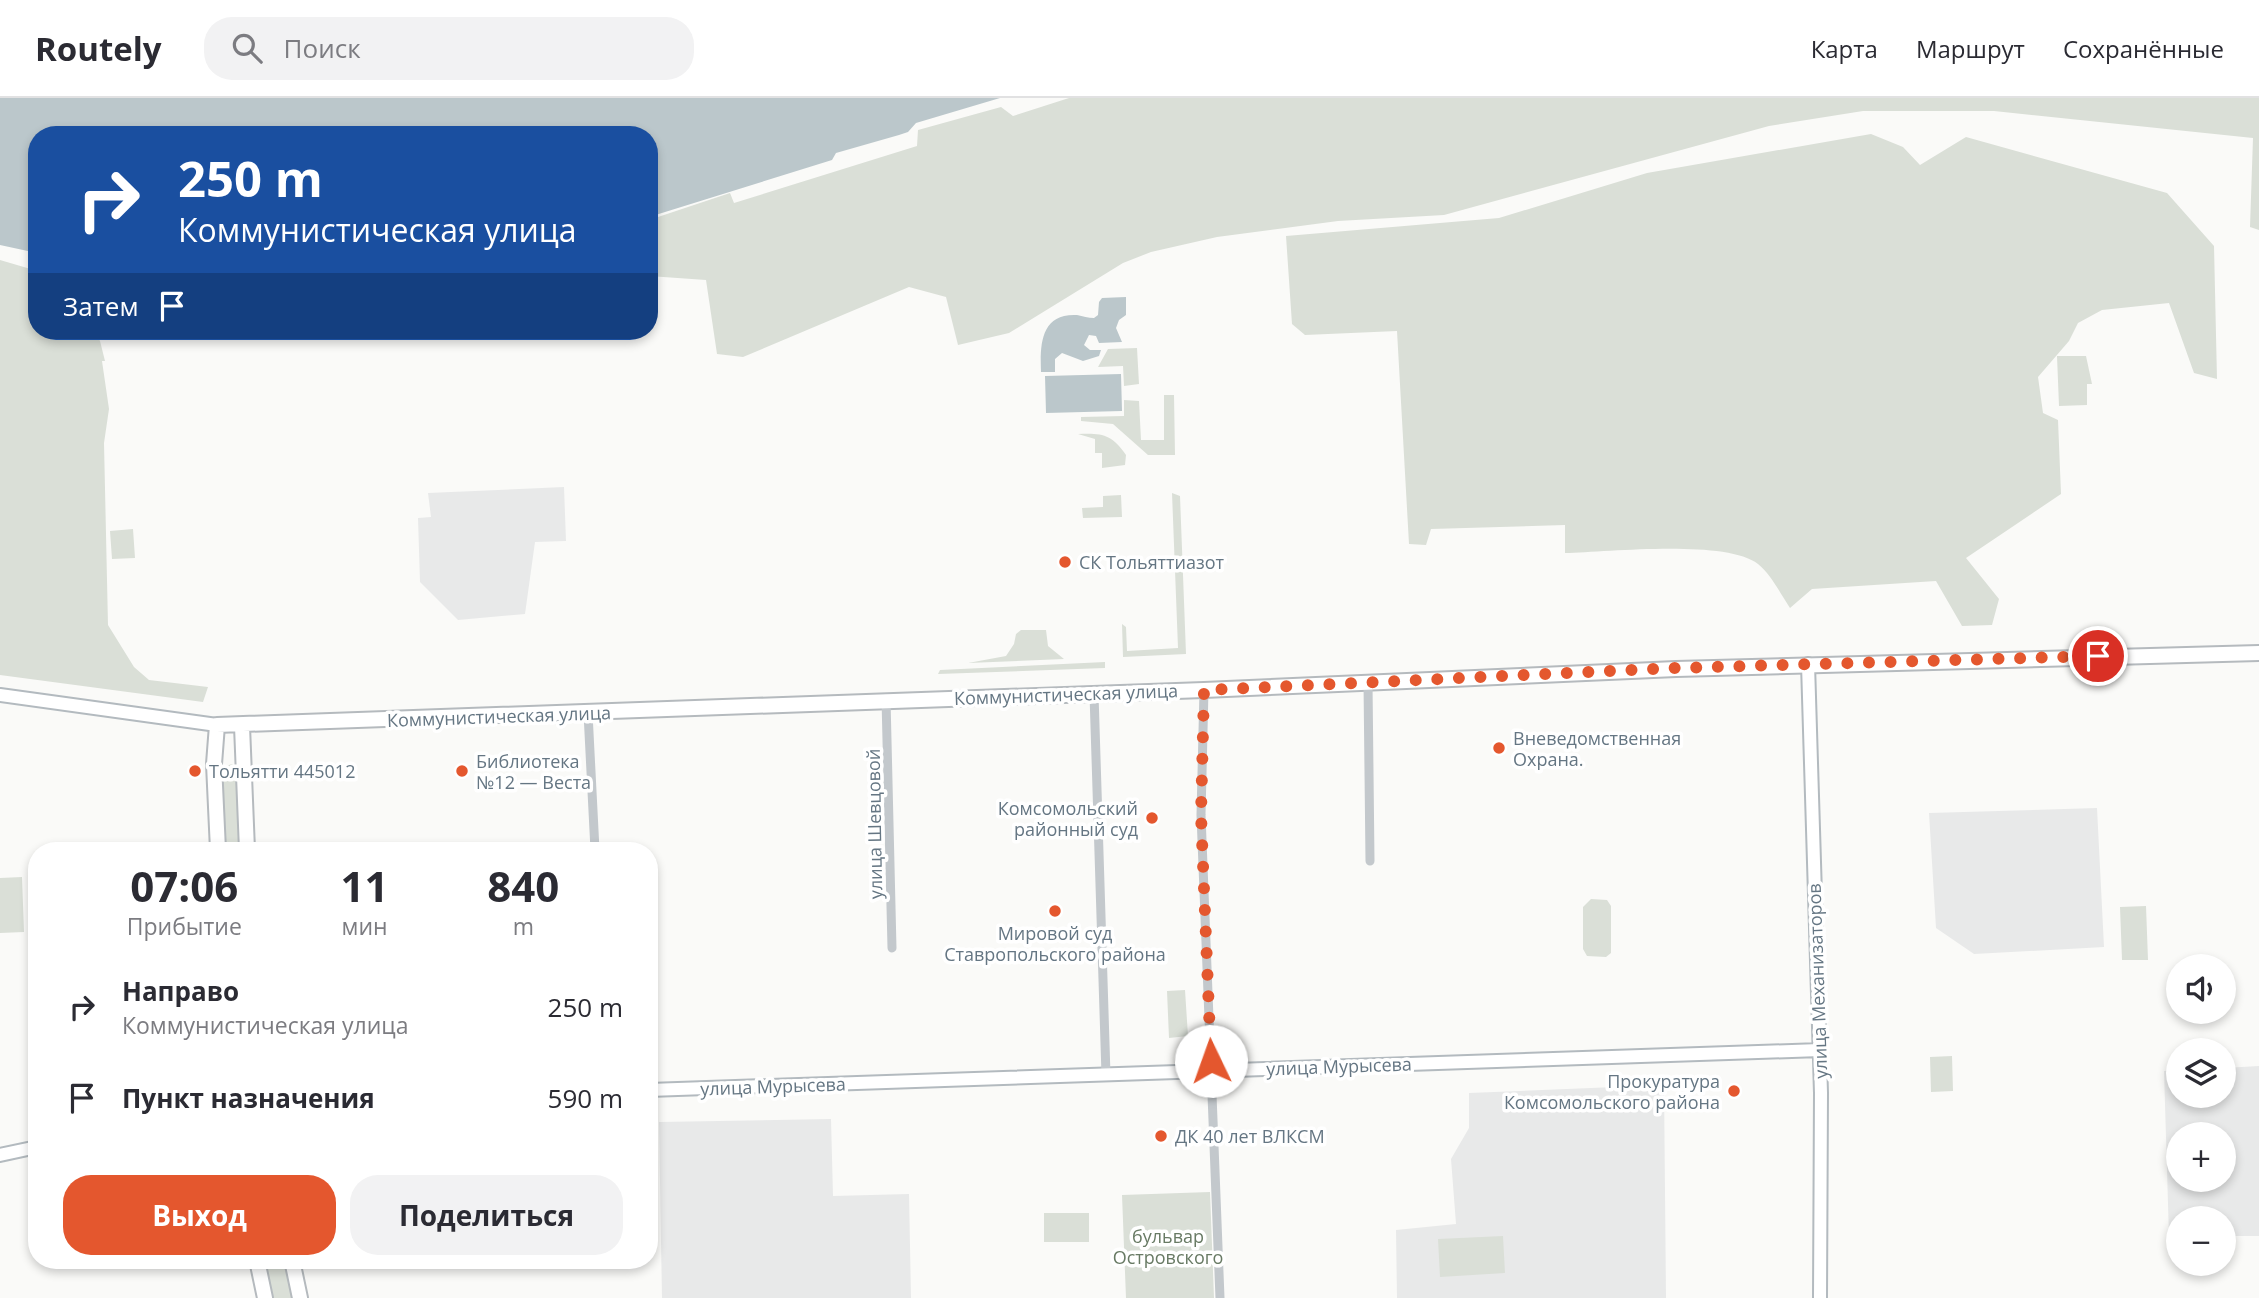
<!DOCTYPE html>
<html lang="ru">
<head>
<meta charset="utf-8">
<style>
	:root { --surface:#fff; --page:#f2f2f3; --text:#2b2b33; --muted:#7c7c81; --line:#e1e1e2; --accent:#e4572e }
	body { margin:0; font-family:"Open Sans",sans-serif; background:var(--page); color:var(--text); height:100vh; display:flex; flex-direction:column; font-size:26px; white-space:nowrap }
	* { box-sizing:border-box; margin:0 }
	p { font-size:23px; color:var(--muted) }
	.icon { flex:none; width:38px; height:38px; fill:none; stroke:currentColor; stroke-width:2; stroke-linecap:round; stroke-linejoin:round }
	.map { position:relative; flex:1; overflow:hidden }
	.details { position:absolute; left:28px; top:744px; width:630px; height:427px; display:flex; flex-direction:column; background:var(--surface); border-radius:28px; box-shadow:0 4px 10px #0003 }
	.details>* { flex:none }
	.top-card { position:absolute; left:28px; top:28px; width:630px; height:214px; border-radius:28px; box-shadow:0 4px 10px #0003; background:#1a4fa0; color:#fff; overflow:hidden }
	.tools { position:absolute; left:2166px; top:856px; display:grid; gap:14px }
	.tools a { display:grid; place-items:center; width:70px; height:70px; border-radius:50%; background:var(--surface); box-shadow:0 4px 10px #0003; font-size:35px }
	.pin { position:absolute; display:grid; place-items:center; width:60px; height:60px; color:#fff; margin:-30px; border:4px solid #fff; border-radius:50%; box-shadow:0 2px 7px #0007 }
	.me { position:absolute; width:77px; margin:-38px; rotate:357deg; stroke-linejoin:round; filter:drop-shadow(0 0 5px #0008) }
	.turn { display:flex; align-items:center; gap:24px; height:147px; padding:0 35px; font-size:32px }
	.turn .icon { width:91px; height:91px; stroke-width:2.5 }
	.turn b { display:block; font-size:49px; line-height:60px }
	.then { display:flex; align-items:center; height:66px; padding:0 35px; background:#0003; gap:14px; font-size:26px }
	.eta { display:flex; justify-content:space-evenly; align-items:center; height:119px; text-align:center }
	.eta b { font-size:42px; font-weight:700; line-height:49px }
	.button { display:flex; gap:14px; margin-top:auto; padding:14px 35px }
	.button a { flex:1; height:80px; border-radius:28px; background:var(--accent); color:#fff; font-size:28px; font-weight:700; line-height:80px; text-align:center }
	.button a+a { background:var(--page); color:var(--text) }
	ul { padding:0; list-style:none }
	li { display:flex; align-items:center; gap:21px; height:91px; padding:0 35px }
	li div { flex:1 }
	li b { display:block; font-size:26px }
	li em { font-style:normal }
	header { display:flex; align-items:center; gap:42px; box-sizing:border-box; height:98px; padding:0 35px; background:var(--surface); border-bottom:2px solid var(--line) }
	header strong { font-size:33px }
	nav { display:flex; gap:38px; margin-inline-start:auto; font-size:24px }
	.search { width:490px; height:63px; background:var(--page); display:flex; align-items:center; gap:18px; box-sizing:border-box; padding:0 24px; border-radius:28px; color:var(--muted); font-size:26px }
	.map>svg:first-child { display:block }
	.built { fill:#e8e9e9; fill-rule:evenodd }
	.green { fill:#dadfd7 }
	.water { fill:#bbc7cb }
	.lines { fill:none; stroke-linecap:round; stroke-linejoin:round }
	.secondary-casing { stroke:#b3babf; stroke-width:16 }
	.primary-casing { stroke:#b5babe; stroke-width:18 }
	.street { stroke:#c3c8cc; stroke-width:9 }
	.secondary { stroke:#fff; stroke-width:12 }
	.primary { stroke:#fff; stroke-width:14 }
	.route { stroke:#e4572e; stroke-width:12; stroke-dasharray:0 21.6 }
	.poi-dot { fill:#e4572e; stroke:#fff; stroke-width:2.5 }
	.labels { text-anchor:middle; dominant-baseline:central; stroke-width:7; stroke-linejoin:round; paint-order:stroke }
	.poi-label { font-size:18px; fill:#657683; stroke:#fff; text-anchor:start }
	.street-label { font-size:18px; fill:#657683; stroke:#fff }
	.park-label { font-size:18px; fill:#687a64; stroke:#fff }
</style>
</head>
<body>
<header>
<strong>Routely</strong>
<div class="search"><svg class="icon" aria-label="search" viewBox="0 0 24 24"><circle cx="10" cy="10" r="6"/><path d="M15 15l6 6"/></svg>Поиск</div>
<nav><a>Карта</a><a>Маршрут</a><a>Сохранённые</a></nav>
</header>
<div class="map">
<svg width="2259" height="1200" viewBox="0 0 2259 1200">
	<rect width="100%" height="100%" fill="#fafaf8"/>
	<!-- built -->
	<path class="built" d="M564 389 566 443 535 444 525 516 458 522 420 484 418 420 431 419 428 395Z
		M2097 710 2104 849 1974 856 1936 830 1929 715Z
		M2259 968V1138H2224V1120H2179V1139H2169L2164 973 2179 972V998H2224V970ZM2224 1036V1082H2179V1036Z
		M1664 987 1666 1200H1397L1396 1132 1456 1126 1451 1061 1469 1030V995Z
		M831 1021 833 1098 909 1096 911 1200H662L659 1024Z"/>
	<!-- green -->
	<path class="green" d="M1069 0H2259V132L2250 129 2253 40 1994 13H1863L1769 28 1444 117 1338 123 1217 139 1151 154 1123 165 1009 235 958 247 946 199 909 189 743 259 717 256 706 182 649 178V122L730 95 734 105 917 48 918 32 1001 9 1013 18Z
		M1871 36 1903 49 1920 67 1966 39 2167 95 2214 148 2217 281 2194 275 2169 205 2102 212 2078 225 2069 243 2038 279 2043 315 2058 322 2061 396 1966 460 1999 501 1992 527 1962 528 1936 483 1812 491 1790 510C1781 497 1771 476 1758 466 1727 441 1607 454 1565 455V427L1431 431 1426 447 1409 446 1397 233 1305 237 1292 226 1286 138 1499 120 1647 75Z
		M0 162 34 172 37 169V233H94L100 243 105 263H102L109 311 104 345 108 527 134 569 149 582 208 589 203 604 0 577Z
		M1137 250 1139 286 1124 288 1123 268 1098 269 1108 251Z
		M2086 258 2092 286H2087V307L2059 308 2057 258Z
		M1164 297H1174L1175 357H1148L1113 326 1081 323V319L1124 318V302L1139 303 1141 342H1164Z
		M1078 336C1102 335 1112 336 1126 357L1125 367 1102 370V355H1095V341Z
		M1172 395 1180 398 1186 556 1123 559 1122 526 1126 529 1127 553 1178 550Z
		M1121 397 1122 419 1083 420 1082 410 1103 409V398Z
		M133 431 135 460 112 461 110 433Z
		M1021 532H1046L1048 548 1064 561 968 565 1006 558 1014 546 1016 536Z
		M1105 564V570L938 576 940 572Z
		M232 666 238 671 242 752H224L221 673 223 669Z
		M22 779 24 834 0 835V780Z
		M1591 801 1607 802 1611 808V855L1606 859 1587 858 1583 851V809Z
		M2146 808 2148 862H2122L2120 809Z
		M1185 892 1188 938 1169 940 1167 893Z
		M1952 958 1953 993 1931 994 1930 959Z
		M1210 1094 1214 1200H1126L1122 1097Z
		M1044 1115H1089V1144H1044Z
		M1503 1138 1505 1175 1440 1179 1438 1141Z
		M264 1162H285L294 1200H272Z"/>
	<!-- water -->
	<path class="water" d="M0 0H1000L916 25 908 34 899 37 836 55 832 62 649 119V37H37V155L0 147Z
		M1126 199V217L1119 222 1116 230 1122 244 1099 245 1096 238 1089 237 1084 247 1090 252H1101L1099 258 1083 263 1062 255 1055 261V274H1041C1040 248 1040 215 1077 217 1083 218 1088 220 1094 220L1098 217 1099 204 1102 200Z
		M1121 276 1122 313 1046 315 1045 278Z"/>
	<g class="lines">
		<defs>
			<path id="secondary" d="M1808 566 1821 995 1820 1200
				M0 597 217 627
				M649 992 1820 952
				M0 1057 37 1049"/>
			<path id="primary" d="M242 628 247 752
				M218 752 214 666 217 627 1204 592 1676 571 2259 555
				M257 1162 265 1200
				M292 1162 300 1200"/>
		</defs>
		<!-- secondary casing -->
		<use href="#secondary" class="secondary-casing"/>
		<!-- primary casing -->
		<use href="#primary" class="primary-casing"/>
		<!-- street -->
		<path class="street" d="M1368 585 1370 763
			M1204 592 1201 717 1220 1200
			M1094 596 1106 977
			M886 601 892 850
			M588 615 595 752"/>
		<!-- secondary -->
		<use href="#secondary" class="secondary"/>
		<!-- primary -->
		<use href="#primary" class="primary"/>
	</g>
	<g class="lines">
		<!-- route -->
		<path class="route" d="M1211 963 1201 717 1204 592 1676 570 2098 558"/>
	</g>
	<!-- markers -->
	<g class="poi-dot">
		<circle cx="1065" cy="464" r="7"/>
		<circle cx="1499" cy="650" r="7"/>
		<circle cx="195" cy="673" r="7"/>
		<circle cx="462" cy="673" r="7"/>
		<circle cx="1152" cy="720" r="7"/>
		<circle cx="1055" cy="813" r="7"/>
		<circle cx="1734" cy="993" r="7"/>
		<circle cx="1161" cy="1038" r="7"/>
	</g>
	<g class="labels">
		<!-- poi labels -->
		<g class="poi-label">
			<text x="1079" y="464">СК Тольяттиазот</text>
			<text x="1513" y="640">Вневедомственная<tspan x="1513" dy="21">Охрана.</tspan></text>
			<text x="476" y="663">Библиотека<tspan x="476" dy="21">№12 — Веста</tspan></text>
			<text x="209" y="673">Тольятти 445012</text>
			<text x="1138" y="710" text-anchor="end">Комсомольский<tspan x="1138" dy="21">районный суд</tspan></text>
			<text x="1055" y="835" text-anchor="middle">Мировой суд<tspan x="1055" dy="21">Ставропольского района</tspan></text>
			<text x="1720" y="983" text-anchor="end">Прокуратура<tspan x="1720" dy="21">Комсомольского района</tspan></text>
			<text x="1175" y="1038">ДК 40 лет ВЛКСМ</text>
		</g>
		<!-- street labels -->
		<g class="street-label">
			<text transform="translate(1066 596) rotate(-2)">Коммунистическая улица</text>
			<text transform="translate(499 618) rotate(-2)">Коммунистическая улица</text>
			<text transform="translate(874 726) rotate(-91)">улица Шевцовой</text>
			<text transform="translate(1817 883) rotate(-92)">улица Механизаторов</text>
			<text transform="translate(1339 968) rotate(-2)">улица Мурысева</text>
			<text transform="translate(773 988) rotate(-2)">улица Мурысева</text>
		</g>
		<!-- park labels -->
		<g class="park-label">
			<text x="1168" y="1138">бульвар<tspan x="1168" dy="21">Островского</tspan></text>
		</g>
	</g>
</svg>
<div class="tools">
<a><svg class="icon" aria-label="sound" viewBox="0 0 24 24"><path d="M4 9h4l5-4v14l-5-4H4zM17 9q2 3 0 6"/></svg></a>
<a><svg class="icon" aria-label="layers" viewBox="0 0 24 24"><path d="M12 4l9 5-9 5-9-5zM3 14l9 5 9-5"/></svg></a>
<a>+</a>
<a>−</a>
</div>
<div class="pin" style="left:2098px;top:558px;background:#d93025"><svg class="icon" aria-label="arrive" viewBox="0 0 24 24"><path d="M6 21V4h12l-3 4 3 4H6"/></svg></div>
<svg class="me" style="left:1211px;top:963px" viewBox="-20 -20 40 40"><circle r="19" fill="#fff"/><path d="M0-13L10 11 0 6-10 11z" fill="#e4572e"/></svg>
<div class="top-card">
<div class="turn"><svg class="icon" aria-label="right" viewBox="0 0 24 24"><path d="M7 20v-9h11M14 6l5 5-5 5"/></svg><div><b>250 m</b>Коммунистическая улица</div></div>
<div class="then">Затем<svg class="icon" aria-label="arrive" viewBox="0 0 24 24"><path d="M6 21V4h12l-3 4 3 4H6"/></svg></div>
</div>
<section class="details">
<div class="eta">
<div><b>07:06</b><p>Прибытие</p></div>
<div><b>11</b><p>мин</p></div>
<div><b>840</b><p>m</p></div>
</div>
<ul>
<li><svg class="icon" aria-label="right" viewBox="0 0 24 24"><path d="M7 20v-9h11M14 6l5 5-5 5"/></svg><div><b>Направо</b><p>Коммунистическая улица</p></div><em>250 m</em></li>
<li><svg class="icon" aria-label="arrive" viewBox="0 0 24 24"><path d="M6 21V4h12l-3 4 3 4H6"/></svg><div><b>Пункт назначения</b></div><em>590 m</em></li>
</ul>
<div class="button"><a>Выход</a><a>Поделиться</a></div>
</section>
</div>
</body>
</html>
